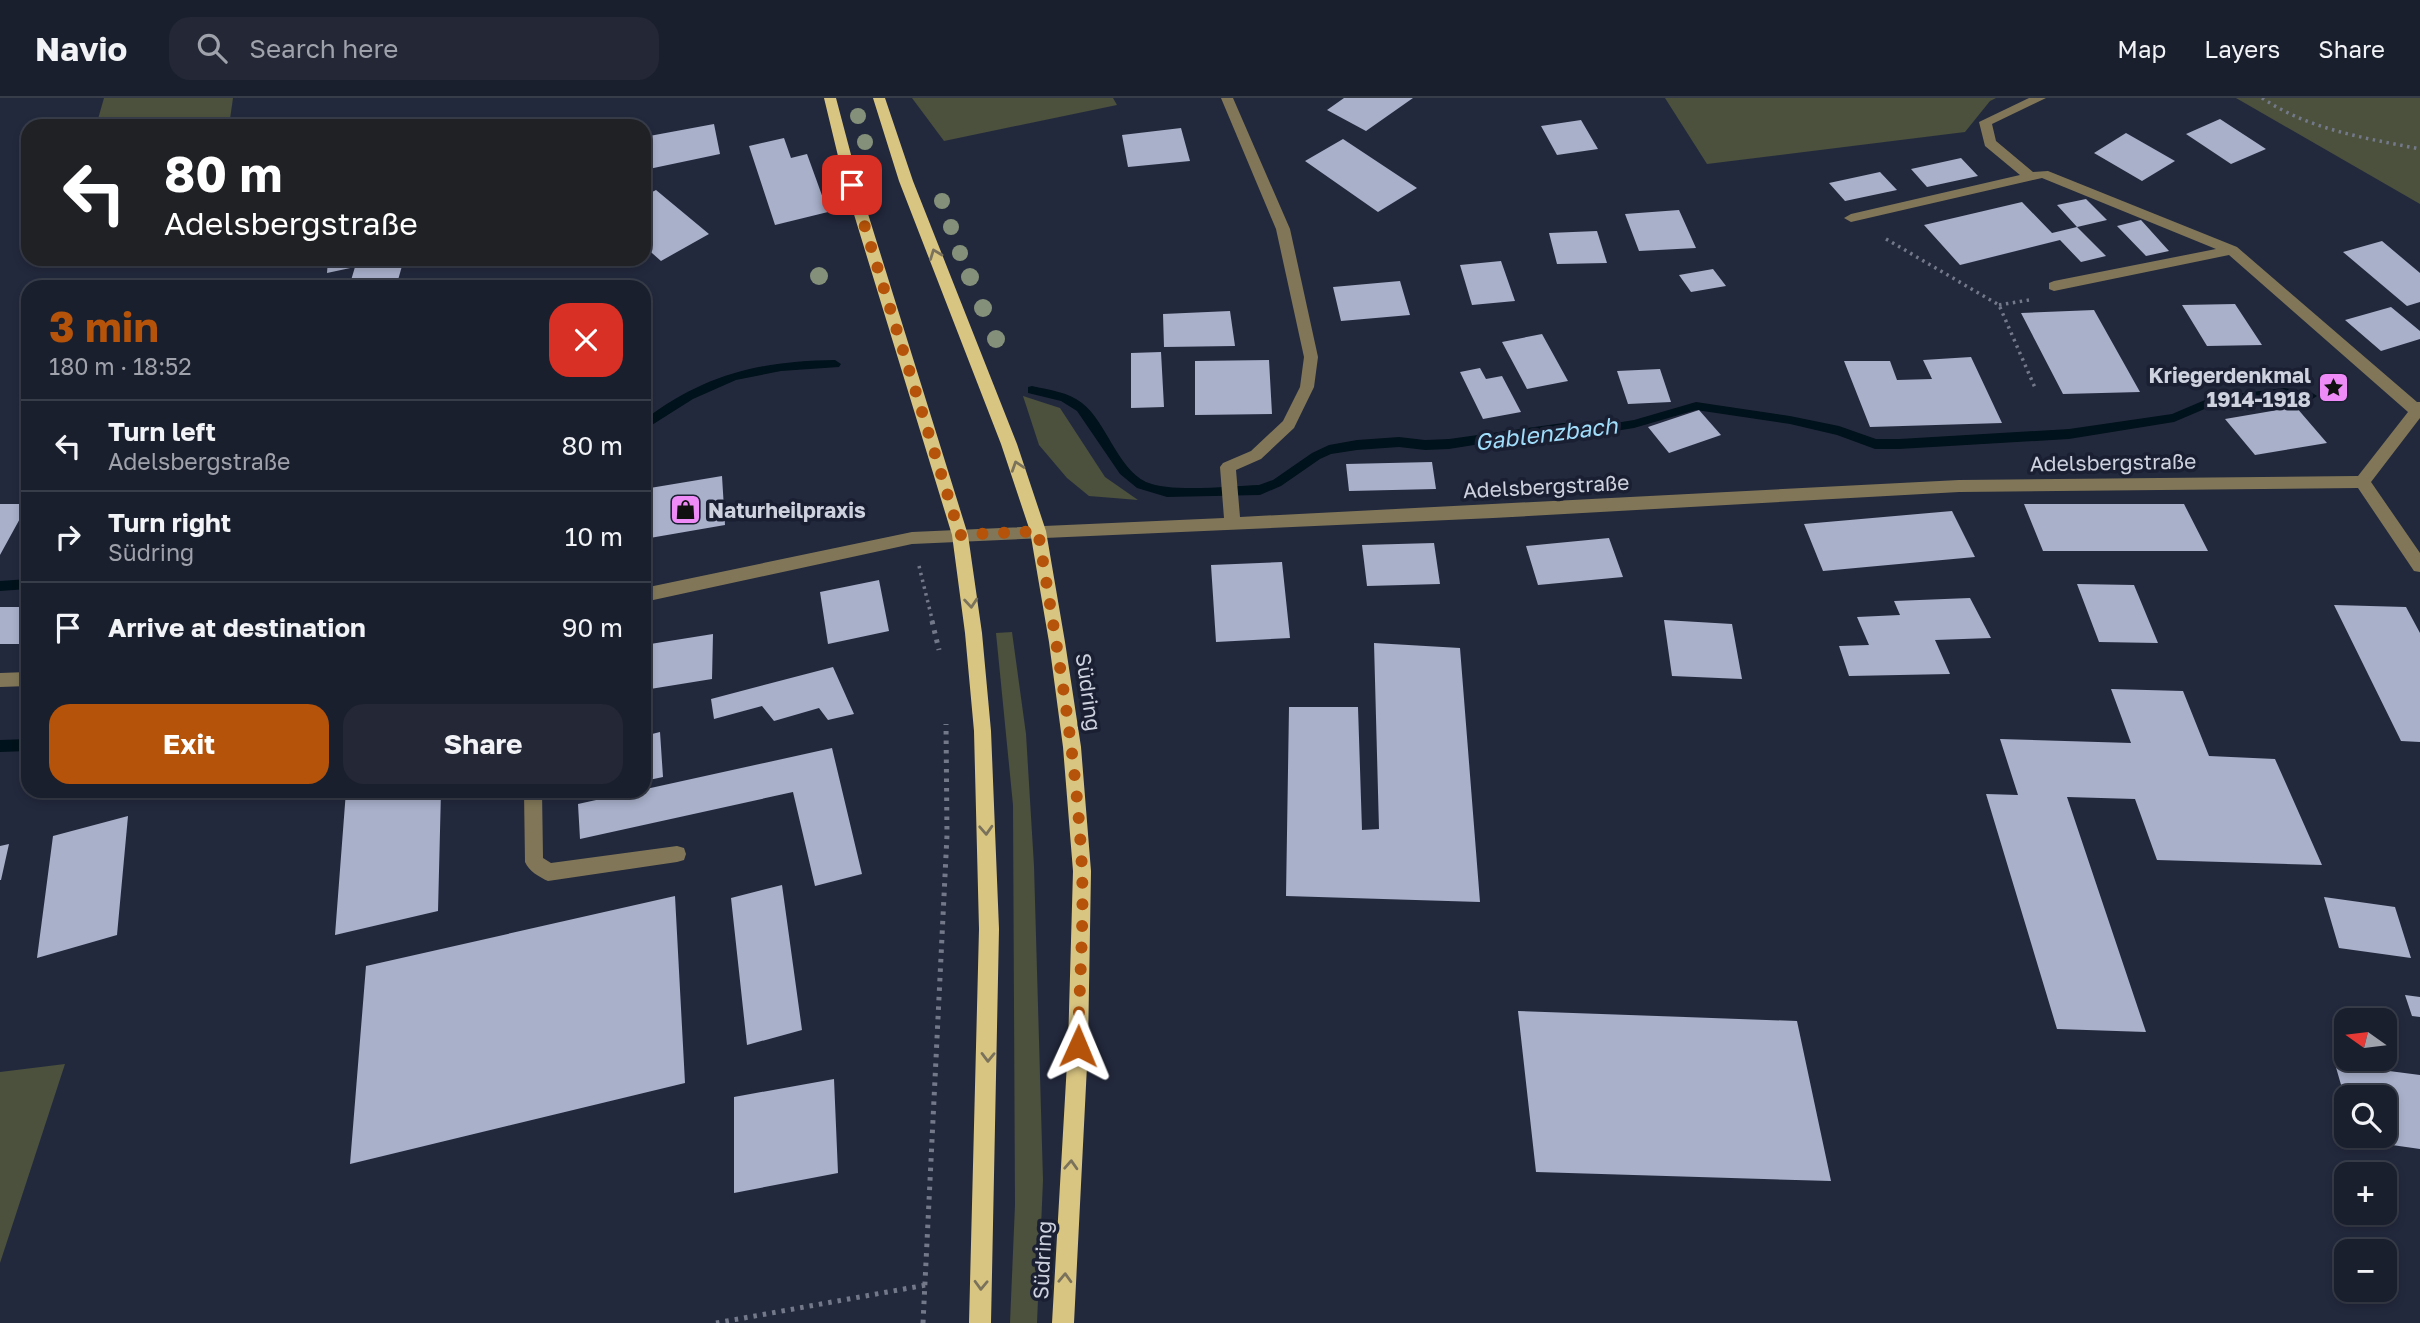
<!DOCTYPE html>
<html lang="en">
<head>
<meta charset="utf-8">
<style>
	:root { --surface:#1a1f2e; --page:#232736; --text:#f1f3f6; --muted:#9fa2aa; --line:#383d4a; --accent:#b45309 }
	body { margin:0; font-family:"Golos Text",sans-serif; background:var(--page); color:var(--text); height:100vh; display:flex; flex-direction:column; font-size:26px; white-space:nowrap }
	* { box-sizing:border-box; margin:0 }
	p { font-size:23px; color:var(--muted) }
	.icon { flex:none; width:38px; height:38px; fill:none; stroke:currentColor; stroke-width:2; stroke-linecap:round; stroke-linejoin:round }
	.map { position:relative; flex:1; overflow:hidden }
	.sheet { position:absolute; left:21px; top:182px; width:630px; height:518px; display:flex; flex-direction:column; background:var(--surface); border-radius:21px; box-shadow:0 4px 10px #0003,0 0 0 2px var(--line) }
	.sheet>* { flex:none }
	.top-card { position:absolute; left:21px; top:21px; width:630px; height:147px; border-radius:21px; box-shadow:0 4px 10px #0003,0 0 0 2px var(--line); background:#202124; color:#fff; overflow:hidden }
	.needle { width:46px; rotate:284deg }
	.tools { position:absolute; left:2334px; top:910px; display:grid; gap:14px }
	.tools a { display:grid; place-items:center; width:63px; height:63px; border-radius:14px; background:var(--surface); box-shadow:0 4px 10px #0003,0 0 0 2px var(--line); font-size:35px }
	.pin { position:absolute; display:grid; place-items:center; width:60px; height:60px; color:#fff; margin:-30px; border-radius:14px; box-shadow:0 4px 10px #0006 }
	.me { position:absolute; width:77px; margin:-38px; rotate:1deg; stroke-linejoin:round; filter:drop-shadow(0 0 5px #0008) }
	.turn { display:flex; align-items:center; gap:24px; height:147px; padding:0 28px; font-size:32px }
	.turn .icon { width:91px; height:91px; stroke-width:2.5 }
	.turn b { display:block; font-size:49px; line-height:60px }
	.round { display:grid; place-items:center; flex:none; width:74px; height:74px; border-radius:21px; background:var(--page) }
	.head { display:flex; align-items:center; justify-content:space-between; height:119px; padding:0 28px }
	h1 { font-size:42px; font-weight:700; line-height:52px; color:var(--accent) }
	.button { display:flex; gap:14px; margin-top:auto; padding:14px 28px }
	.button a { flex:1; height:80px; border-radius:21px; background:var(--accent); color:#fff; font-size:28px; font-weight:700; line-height:80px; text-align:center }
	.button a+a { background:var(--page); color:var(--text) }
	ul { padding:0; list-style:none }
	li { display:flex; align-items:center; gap:21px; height:91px; padding:0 28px; border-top:2px solid var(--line) }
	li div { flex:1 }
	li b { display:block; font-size:26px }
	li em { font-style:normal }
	header { display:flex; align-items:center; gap:42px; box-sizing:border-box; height:98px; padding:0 35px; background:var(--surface); border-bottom:2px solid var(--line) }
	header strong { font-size:33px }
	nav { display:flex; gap:38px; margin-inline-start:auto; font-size:24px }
	.search { width:490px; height:63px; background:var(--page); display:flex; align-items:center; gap:18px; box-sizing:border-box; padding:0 24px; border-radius:21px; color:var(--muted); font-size:26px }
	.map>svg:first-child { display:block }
	.green { fill:#4b513c }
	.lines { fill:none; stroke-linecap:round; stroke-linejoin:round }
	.stream { fill:#00121b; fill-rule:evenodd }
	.building { fill:#a8b0ca }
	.path-far1 { stroke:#74798a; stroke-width:3.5; stroke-dasharray:2.5 4.5; stroke-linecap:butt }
	.path { stroke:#74798a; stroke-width:5; stroke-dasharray:3.5 6; stroke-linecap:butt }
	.minor { fill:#817758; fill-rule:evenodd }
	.major { fill:#d9c582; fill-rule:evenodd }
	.tree { fill:#85907b }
	.oneway { stroke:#7a725a }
	.route { stroke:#b45309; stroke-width:12; stroke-dasharray:0 21.6 }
	.labels { text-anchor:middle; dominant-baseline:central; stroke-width:7; stroke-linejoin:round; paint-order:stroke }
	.poi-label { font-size:21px; font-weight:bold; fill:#ced2df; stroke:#1a1f32; text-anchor:end }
	.street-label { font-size:21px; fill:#ced2df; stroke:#1a1f32 }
	.water-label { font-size:23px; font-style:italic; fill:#a0ddfa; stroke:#1a1f32 }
</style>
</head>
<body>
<header>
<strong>Navio</strong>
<div class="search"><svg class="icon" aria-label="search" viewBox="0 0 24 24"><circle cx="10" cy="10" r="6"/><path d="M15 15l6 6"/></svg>Search here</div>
<nav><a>Map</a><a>Layers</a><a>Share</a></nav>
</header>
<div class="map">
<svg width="2420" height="1225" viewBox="0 0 2420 1225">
	<rect width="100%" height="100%" fill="#23293d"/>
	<!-- green -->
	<path class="green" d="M104 0H233L229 28H96Z
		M912 0H1113L1117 7 944 43Z
		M1665 0H1996L1990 3 1965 34 1707 66Z
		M2236 0H2420V106Z
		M1023 298 1060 310 1105 379 1138 402 1089 398 1067 380 1039 347Z
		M1012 534 1026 636 1034 768 1043 1082 1037 1225H1010L1015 1107 1013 707 996 535Z
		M65 966 0 1165V974Z"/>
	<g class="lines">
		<!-- stream -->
		<path class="stream" d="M835 262 841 266 839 269 781 273 736 282 693 301 644 332V322C705 276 760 263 835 262Z
			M1032 288C1050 292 1068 294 1082 305 1106 323 1117 370 1146 384 1172 395 1229 388 1259 387L1273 382 1312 355 1329 347 1357 342 1399 339 1425 342 1449 341 1563 325 1603 327 1634 322 1696 304 1790 318 1839 328 1876 341H1899L2069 331 2172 316 2212 299 2284 290 2311 294 2317 298 2311 302 2284 298 2214 307 2174 324 2069 341 1899 351H1875L1837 337 1790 326 1696 312 1634 330 1603 335 1563 333 1449 351 1425 352 1399 349 1357 352 1331 356 1320 361 1281 388 1260 397 1167 399 1137 390 1120 376 1077 313 1061 303 1028 295V289Z
			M28 481V491L0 493V483Z
			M28 641V653L0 654V642Z"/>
	</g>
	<!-- building -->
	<path class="building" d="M1344 0H1413L1366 33 1327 12Z
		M2220 21 2266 51 2231 66 2186 36Z
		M1581 22 1598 51 1557 57 1541 28Z
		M714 26 720 56 644 72V39Z
		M1181 30 1190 63 1128 69 1122 37Z
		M2126 35 2175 63 2142 83 2094 55Z
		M784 40 791 60 807 56 828 114 775 127 749 48Z
		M1343 41 1417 90 1378 114 1305 63Z
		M1961 60 1978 78 1927 89 1911 71Z
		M1880 74 1897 92 1845 103 1829 85Z
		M656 92 709 136 661 163 644 148V98Z
		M2086 101 2107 122 2077 129 2057 107Z
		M2022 104 2052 135 2077 129 2106 158 2081 164 2060 142 1960 167 1924 127Z
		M1679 112 1696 150 1639 153 1625 116Z
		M2141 122 2169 153 2146 158 2117 128Z
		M1597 133 1607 165 1557 166 1549 135Z
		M2382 143 2420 175V204L2407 208 2343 154Z
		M328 161H404L396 189H349L355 169 327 175Z
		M1501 163 1515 203 1472 207 1460 167Z
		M1713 171 1726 188 1691 194 1679 177Z
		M1400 183 1410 217 1341 223 1333 189Z
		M2235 206 2262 247 2207 248 2182 207Z
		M2391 209 2420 233V241L2381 253 2345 222Z
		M2094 212 2140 294 2063 296 2021 215Z
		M1230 213 1235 248 1164 249 1163 216Z
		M1542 236 1568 283 1527 291 1502 244Z
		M1161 254 1164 309 1131 310V255Z
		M1971 259 2002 325 1870 329 1844 263H1890L1897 282 1932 281 1923 262Z
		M1269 262 1272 316 1195 317V263Z
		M1480 270 1486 281 1502 278 1521 314 1483 321 1460 274Z
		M1660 271 1671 304 1628 306 1617 273Z
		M2296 309 2327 345 2255 357 2225 321Z
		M1699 312 1721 337 1669 355 1648 329Z
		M1432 364 1436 391 1349 393 1346 366Z
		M722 378 725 427 644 441V391Z
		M0 406H28L0 457Z
		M2024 406H2184L2208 453H2043Z
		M1952 413 1975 459 1823 473 1804 426Z
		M1609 440 1623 479 1538 487 1526 448Z
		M1434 445 1440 486 1367 488 1362 447Z
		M1282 464 1290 540 1216 544 1211 467Z
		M879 482 889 533 828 546 820 494Z
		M2077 486 2134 487 2158 545 2099 544Z
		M1970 500 1991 540 1935 542 1950 576 1849 578 1839 548 1869 547 1857 519 1900 517 1894 503Z
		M2334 507 2406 509 2420 535V644L2401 643Z
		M0 509H28V546H0Z
		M1664 522 1732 526 1742 581 1672 578Z
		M713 536 712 581 644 592V547Z
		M1374 545 1460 550 1480 804 1286 798 1289 609H1358L1362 732 1379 731Z
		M833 569 854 616 828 622 819 610 774 623 762 608 714 621 711 601Z
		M2111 591 2183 593 2209 658 2275 661 2322 767 2157 762 2135 701 2067 699 2146 934 2057 931 1986 696 2018 697 2000 641 2131 645Z
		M660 634 663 679 644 683V638Z
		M832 650 862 776 815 788 793 694 580 741 578 706Z
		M346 693H441L438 813 335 837Z
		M128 718 117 837 37 860 53 738Z
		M9 746 1 782H0V748Z
		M782 787 802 932 747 947 731 800Z
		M675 798 685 985 350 1066 366 868Z
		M2324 799 2395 809 2411 860 2339 850Z
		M2405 897 2420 899V919L2412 918Z
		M1518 913 1797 923 1831 1083 1536 1074Z
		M2335 966 2420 977V1051L2357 1042 2356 1038H2385V999H2347L2346 1004Z
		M834 981 838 1075 734 1095V999Z"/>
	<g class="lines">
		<!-- path-far1 -->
		<path class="path-far1" d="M2262 0C2310 32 2365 40 2420 51
			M1886 141 1999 207 2036 292
			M1999 207 2029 202
			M919 468 933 525"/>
		<!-- path -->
		<path class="path" d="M932 523 939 552
			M716 1225 926 1187
			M923 1225 947 737 946 626"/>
		<!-- minor -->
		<path class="minor" d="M1221 0H1233L1290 131 1318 259 1314 289 1294 330 1261 361 1236 372 1240 419 1959 382 2358 378 2408 314 2229 157 2054 193 2049 191V185L2054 183 2216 151 2042 80 1851 124 1844 120 1851 116 2020 77 1985 48 1979 24 2029 0H2046L1992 26 1996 43 2033 74 2048 73 2237 149 2417 304H2420V320L2371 384 2420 455V474L2414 473 2358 390 1959 394 1493 420 912 446 644 504V490L912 434 1224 420 1220 369 1223 365 1251 353 1283 323 1300 289 1304 259 1276 131Z
			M28 574V588L0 589V575Z
			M524 693H542L543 760 551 765 677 748 684 750 686 756 684 762 677 764 548 783C539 779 529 773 525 764Z"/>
		<!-- major -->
		<path class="major" d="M824 0H836L859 87 968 437 982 535 991 633 999 831 991 1225H969L979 831 974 633 965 535 952 437 845 87Z
			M873 0H885L913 83 1017 346 1046 433 1065 544 1081 649 1091 773 1088 948 1074 1225H1052L1068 948 1073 773 1063 649 1049 544 1030 433 1001 346 899 83Z"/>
	</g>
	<!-- trees -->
	<g class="tree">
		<circle cx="858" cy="18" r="8"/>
		<circle cx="865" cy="44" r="8"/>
		<circle cx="942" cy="103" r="8"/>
		<circle cx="951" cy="129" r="8"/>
		<circle cx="960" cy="155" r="8"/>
		<circle cx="819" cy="178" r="9"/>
		<circle cx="970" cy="179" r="9"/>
		<circle cx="983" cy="210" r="9"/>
		<circle cx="996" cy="241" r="9"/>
	</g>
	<!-- one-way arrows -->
	<defs><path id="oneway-chevron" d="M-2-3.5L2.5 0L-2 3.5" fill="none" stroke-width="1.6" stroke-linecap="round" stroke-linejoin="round" transform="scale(1.75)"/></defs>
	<g class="oneway">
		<use href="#oneway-chevron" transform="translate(935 156) rotate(-111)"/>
		<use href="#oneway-chevron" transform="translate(1017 368) rotate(-108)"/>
		<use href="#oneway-chevron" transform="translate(971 505) rotate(85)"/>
		<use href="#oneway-chevron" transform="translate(986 732) rotate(87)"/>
		<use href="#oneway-chevron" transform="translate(988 959) rotate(91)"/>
		<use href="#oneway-chevron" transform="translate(1071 1067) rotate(-87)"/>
		<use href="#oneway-chevron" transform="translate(1065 1180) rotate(-88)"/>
		<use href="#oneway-chevron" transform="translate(981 1187) rotate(92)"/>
	</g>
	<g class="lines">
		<!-- route -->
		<path class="route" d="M852 87 960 437 1038 433C1056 545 1077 658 1082 772 1084 830 1079 890 1078 948"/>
	</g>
	<!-- icons -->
	<defs>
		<symbol id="sight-square" viewBox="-11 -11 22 22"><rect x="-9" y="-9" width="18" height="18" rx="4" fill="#ef8bf7" stroke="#1a1f32"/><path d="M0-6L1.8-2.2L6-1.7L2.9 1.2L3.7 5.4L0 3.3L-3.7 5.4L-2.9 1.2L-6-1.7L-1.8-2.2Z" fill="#111"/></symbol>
		<symbol id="shop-square" viewBox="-11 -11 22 22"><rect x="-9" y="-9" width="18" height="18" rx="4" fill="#ef8bf7" stroke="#1a1f32"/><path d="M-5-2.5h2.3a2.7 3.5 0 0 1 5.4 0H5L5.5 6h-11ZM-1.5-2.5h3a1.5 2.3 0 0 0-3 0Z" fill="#111"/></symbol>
	</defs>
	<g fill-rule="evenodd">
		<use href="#sight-square" x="2316" y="272" width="35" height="35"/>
		<use href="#shop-square" x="668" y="394" width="35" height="35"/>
	</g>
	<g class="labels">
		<!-- poi labels -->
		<g class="poi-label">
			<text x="2311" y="277">Kriegerdenkmal<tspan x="2311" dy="24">1914-1918</tspan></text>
			<text x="708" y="412" text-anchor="start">Naturheilpraxis</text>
		</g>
		<!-- street labels -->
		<g class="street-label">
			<text transform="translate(2113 364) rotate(-1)">Adelsbergstraße</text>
			<text transform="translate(1546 388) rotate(-3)">Adelsbergstraße</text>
			<text transform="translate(1089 594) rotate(82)">Südring</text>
			<text transform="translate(1042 1162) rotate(-87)">Südring</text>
		</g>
		<!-- water labels -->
		<g class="water-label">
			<text transform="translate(1546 335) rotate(-7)">Gablenzbach</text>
		</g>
	</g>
</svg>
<div class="tools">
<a><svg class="needle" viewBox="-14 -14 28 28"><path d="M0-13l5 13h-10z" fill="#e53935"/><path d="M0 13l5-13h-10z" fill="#9fa2aa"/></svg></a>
<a><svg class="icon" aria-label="search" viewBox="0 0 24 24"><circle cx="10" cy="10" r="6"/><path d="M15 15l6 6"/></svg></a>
<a>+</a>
<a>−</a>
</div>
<div class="pin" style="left:852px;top:87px;background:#d93025"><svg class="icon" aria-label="arrive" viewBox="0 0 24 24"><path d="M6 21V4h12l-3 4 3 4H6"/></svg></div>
<svg class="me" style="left:1078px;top:948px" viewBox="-20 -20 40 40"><path d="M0-17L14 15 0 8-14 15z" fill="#b45309" stroke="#fff" stroke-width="4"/></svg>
<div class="top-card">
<div class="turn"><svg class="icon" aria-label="left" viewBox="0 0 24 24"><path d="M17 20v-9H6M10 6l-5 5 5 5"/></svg><div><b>80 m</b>Adelsbergstraße</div></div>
</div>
<section class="sheet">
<div class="head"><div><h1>3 min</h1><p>180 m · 18:52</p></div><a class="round" style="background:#d93025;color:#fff"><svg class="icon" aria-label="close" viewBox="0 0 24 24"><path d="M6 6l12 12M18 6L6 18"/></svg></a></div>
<ul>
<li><svg class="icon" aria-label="left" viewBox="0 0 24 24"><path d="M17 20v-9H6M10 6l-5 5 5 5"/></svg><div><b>Turn left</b><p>Adelsbergstraße</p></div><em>80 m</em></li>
<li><svg class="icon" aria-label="right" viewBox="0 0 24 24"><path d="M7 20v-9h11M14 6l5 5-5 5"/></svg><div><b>Turn right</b><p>Südring</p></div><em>10 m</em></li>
<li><svg class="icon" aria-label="arrive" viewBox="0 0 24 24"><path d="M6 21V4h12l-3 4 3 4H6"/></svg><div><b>Arrive at destination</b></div><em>90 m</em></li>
</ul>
<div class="button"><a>Exit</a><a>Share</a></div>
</section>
</div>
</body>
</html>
